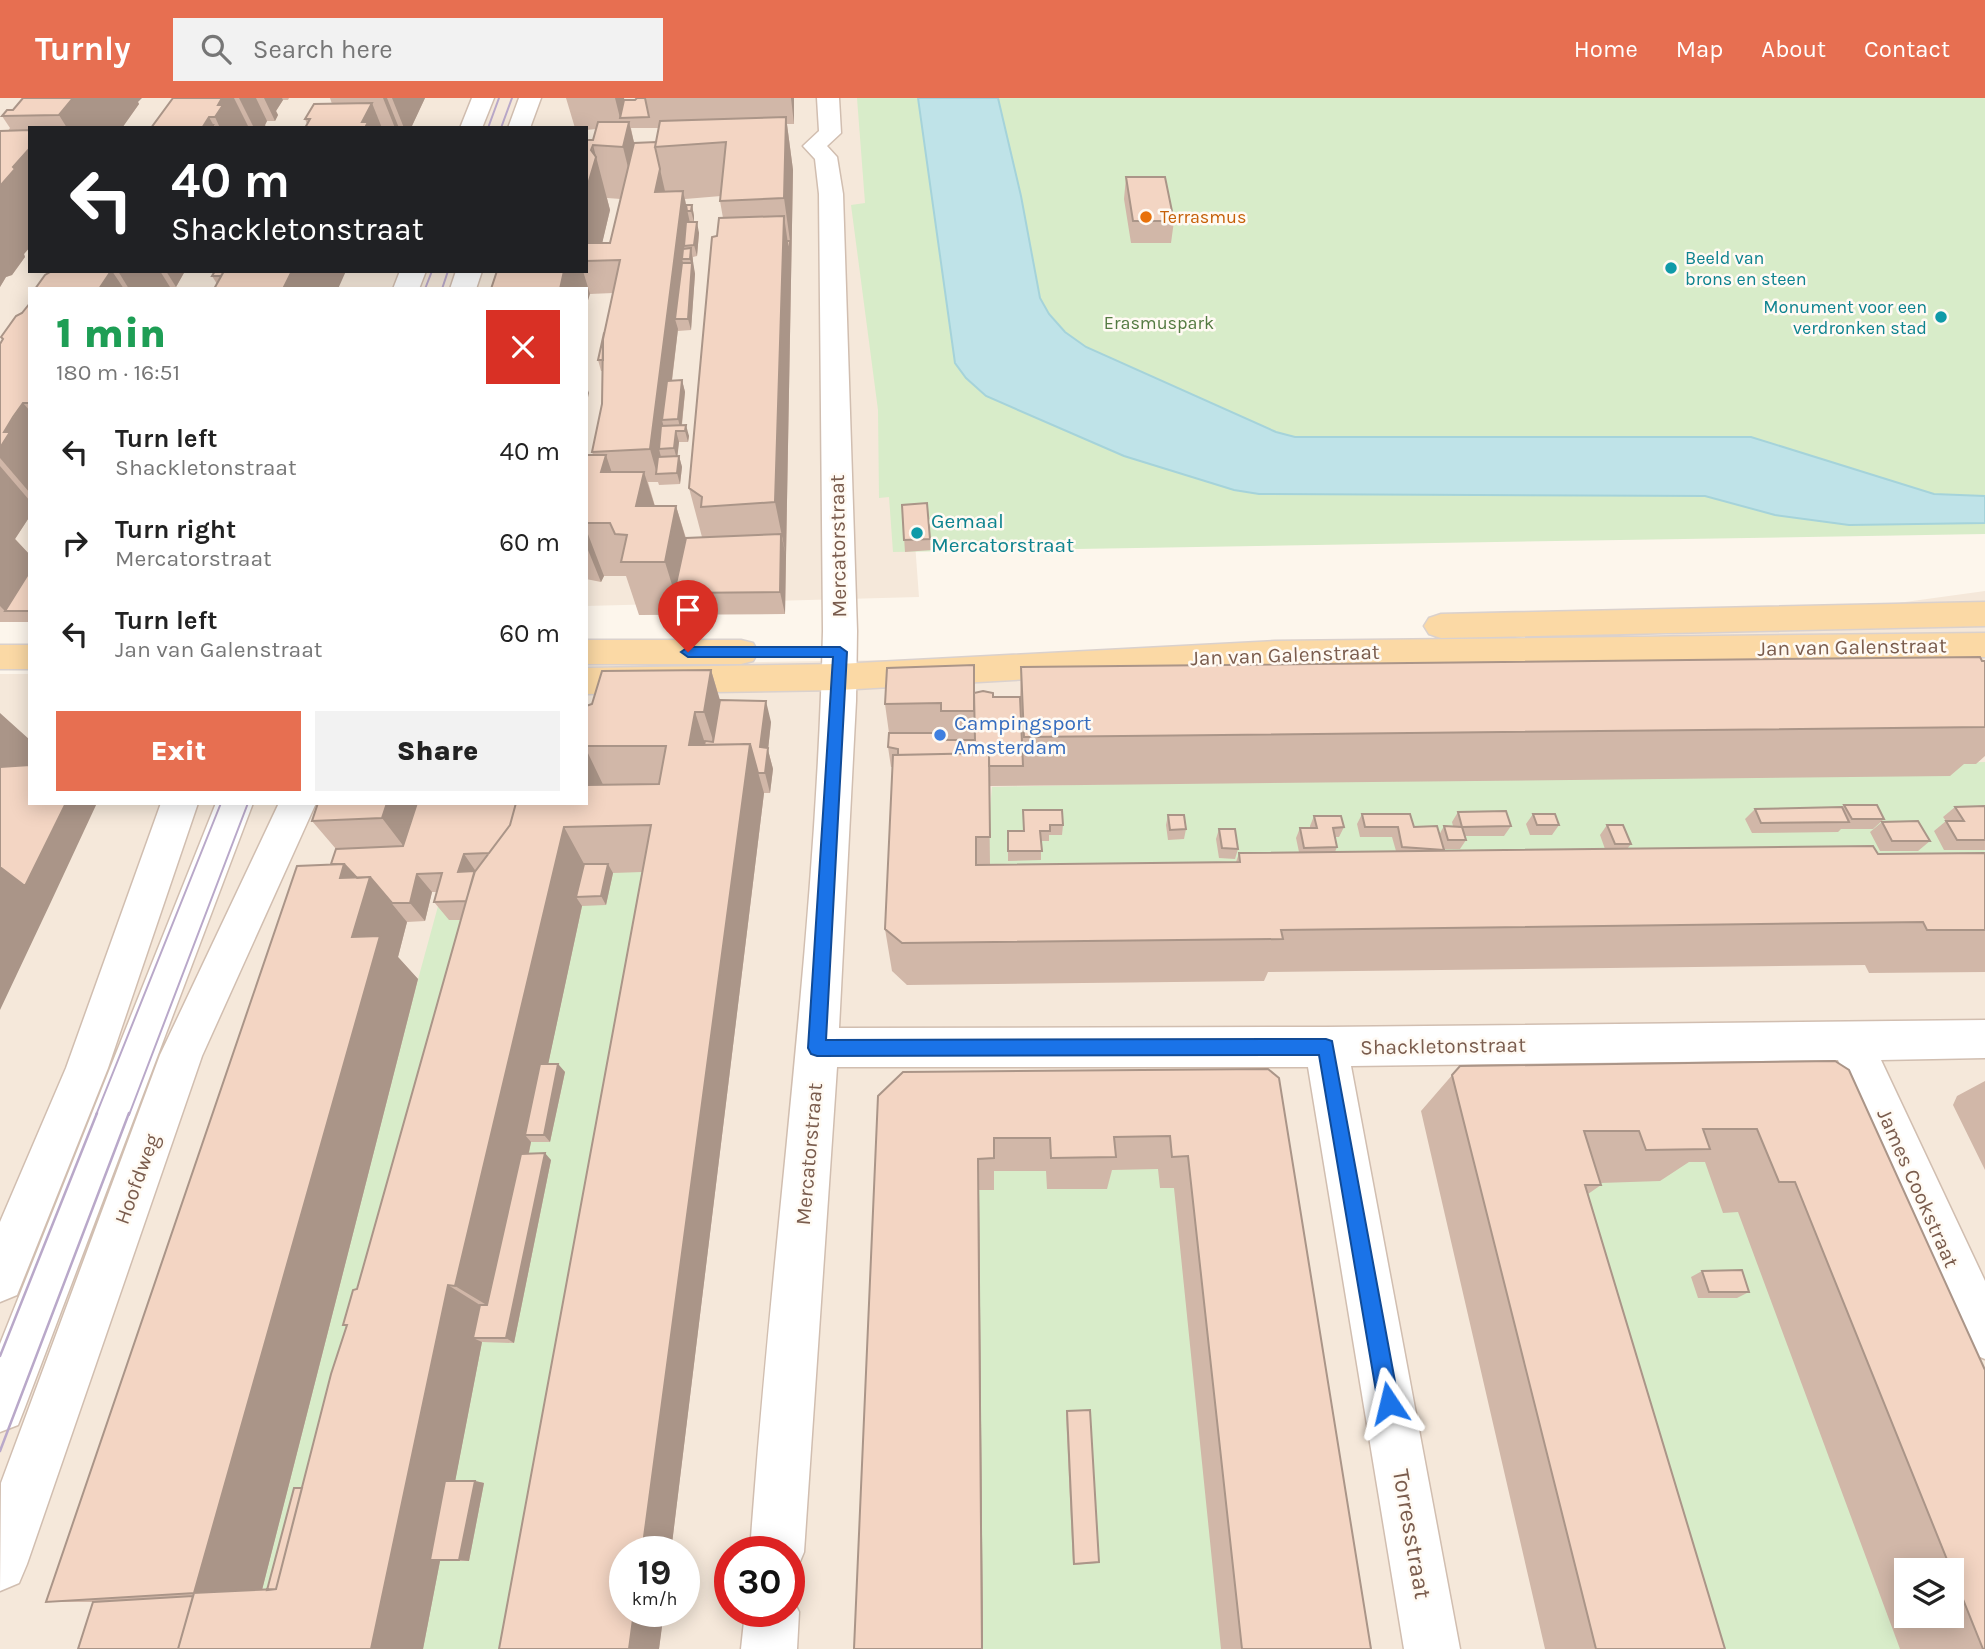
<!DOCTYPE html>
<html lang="en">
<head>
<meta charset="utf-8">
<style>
	:root { --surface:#fff; --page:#f2f2f2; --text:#222; --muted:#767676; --accent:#e76f51 }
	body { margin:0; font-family:Karla,sans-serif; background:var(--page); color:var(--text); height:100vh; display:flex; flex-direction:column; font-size:26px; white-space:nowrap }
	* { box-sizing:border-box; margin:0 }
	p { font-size:23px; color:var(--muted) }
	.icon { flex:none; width:38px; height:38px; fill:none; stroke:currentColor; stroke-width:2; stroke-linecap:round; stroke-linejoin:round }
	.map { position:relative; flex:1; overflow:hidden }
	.panel { position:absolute; left:28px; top:189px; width:560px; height:518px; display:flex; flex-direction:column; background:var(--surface); border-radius:0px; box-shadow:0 4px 18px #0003 }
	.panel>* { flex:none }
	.hud { position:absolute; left:28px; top:28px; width:560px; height:147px; border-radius:0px; box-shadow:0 4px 18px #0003; background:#202124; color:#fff; overflow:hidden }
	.controls { position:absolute; left:1894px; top:1460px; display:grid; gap:14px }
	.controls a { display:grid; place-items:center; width:70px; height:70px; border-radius:0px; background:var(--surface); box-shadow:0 4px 18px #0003; font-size:35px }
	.speed { position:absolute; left:609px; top:1438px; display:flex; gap:14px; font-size:35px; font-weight:700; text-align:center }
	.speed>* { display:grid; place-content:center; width:91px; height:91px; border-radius:50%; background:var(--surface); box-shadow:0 4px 18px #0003; line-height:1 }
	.speed small { font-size:18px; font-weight:400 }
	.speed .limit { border:10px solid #d22; background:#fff; color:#111 }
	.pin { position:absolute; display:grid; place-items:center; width:60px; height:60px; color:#fff; margin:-72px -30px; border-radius:50% 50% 50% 0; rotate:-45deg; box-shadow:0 0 7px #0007 }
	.pin .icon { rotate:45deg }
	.me { position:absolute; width:77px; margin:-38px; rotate:350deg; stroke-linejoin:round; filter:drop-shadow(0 0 5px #0008) }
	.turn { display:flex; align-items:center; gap:24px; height:147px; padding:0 28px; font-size:32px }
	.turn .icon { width:91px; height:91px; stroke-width:2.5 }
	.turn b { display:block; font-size:49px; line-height:60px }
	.round { display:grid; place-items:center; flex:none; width:74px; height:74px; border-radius:0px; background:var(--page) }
	.overview { display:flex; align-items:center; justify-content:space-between; height:119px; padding:0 28px }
	h1 { font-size:42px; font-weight:800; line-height:52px; color:#1e9e55 }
	.action { display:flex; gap:14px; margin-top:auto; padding:14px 28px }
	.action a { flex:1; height:80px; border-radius:0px; background:var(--accent); color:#fff; font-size:28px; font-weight:800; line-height:80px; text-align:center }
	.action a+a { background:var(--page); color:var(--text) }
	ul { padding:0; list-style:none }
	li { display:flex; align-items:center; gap:21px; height:91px; padding:0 28px }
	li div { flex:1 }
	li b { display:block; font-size:26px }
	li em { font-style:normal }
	header { display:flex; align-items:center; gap:42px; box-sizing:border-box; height:98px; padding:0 35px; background:var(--accent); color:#fff }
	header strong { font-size:33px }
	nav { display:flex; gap:38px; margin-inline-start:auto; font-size:24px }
	.search { width:490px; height:63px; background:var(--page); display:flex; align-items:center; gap:18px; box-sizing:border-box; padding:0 24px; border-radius:0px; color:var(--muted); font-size:26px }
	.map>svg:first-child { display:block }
	.residential { fill:#f5e8da; fill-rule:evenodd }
	.green { fill:#d8ecc9 }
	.water { fill:#bfe3e8; stroke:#a5d3da; stroke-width:2 }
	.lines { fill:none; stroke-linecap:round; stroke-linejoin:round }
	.minor-casing { stroke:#d1beb0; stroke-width:3 }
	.major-casing { stroke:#dad1cd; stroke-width:3 }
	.minor { fill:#fff; fill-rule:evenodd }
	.major { fill:#fbd9a5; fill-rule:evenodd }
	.tram-far1 { stroke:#b9a8c9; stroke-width:2 }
	.tram { stroke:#b9a8c9; stroke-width:2.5 }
	.wall { fill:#d1b7a8; fill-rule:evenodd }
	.shaded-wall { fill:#aa9588 }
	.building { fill:#f3d5c3; stroke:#aa9588; stroke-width:2 }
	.route { fill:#1a73e8; stroke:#114b97; stroke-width:2 }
	.food-dot { fill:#e8710a; stroke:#fffaf3; stroke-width:2.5 }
	.culture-dot { fill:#0f9aa8; stroke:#fffaf3; stroke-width:2.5 }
	.shop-dot { fill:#3f7fe0; stroke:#fffaf3; stroke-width:2.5 }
	.labels { text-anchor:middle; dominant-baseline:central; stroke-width:5; stroke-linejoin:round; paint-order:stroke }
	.far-food-label { font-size:18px; fill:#c56008; stroke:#fffaf3; text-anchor:start }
	.far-culture-label { font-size:18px; fill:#0d838f; stroke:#fffaf3; text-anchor:start }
	.far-park-label { font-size:18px; fill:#537a41; stroke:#fffaf3 }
	.culture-label { font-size:21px; fill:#0d838f; stroke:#fffaf3; text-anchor:start }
	.street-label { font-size:21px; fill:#7a5c4d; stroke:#fffaf3 }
	.shop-label { font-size:21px; fill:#366cbe; stroke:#fffaf3; text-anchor:start }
	.near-street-label { font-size:24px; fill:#7a5c4d; stroke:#fffaf3 }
</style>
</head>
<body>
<header>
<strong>Turnly</strong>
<div class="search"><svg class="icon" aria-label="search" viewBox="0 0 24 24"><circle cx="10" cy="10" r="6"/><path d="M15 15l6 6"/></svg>Search here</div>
<nav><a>Home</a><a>Map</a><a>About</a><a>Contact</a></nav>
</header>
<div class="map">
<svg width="1985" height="1551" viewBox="0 0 1985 1551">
	<rect width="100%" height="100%" fill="#fdf6ec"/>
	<!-- residential -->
	<path class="residential" d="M0 0H882L919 499 586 508V191H30V522L0 523ZM30 30H586V173H30Z
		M1985 493V1551H0V576H30V705H586V567L1564 551ZM625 1454H684V1514H625ZM730 1454H789V1514H730ZM1906 1472H1951V1517H1906Z"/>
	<!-- green -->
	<path class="green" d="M857 0H1985V436L893 454 889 399 879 400 878 312 851 107 865 105Z
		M1985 664V818L980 823 992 689Z
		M672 729 543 1551H235L452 757Z
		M1721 1060 1914 1551H1660L1531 1070Z
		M966 1062 1179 1071 1232 1551H971Z"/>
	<!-- water -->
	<path class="water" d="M918 0H998L1021 98 1040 200 1049 216 1065 234 1086 249 1276 334 1295 339H1751L1934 396 1985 398V425L1849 427 1775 417 1705 398 1259 396 1234 392 1124 358 986 298 966 280 955 265Z"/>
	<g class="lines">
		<defs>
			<path id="minor" d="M472 0H494L482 30H460Z
				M519 0H541L530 30H508Z
				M817 0H839L841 35 827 48 837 59 843 96 857 533 856 603 839 930 1326 929 1985 922V960L1881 962 1985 1183V1261L1968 1254 1838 962 1351 968 1460 1551H1404L1308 969H837L804 1454 796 1473 789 1476V1454H750C771 1147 816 841 823 533L819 96 815 61 803 48 819 33Z
				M400 173H426L419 191H393Z
				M456 173H482L476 191H450Z
				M161 705H198L108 970 17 1197 0 1204V1124L66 970Z
				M216 705H253L25 1309 18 1327 0 1334V1246Z
				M279 705H316L202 958 27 1466 19 1485 0 1493 1 1385 160 957Z
				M789 1494 799 1514 797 1551H741L745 1514H789Z"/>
			<path id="major" d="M1985 504V528L1441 540 1429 536 1424 528 1429 520 1441 516Z
				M1985 535V559L1275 567 839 592 586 596V570L839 566 1275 543Z
				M586 542H741L753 545 758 554 753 563 741 566H586Z
				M0 547H30V571H0Z"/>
		</defs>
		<!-- minor casing -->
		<use href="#minor" class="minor-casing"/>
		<!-- major casing -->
		<use href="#major" class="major-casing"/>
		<!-- minor -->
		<use href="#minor" class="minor"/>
		<!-- major -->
		<use href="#major" class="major"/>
		<!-- tram-far1 -->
		<path class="tram-far1" d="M488 30 499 0
			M501 30 512 0
			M425 191 432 173
			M442 191 448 173
			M96 1017 221 705
			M129 1017 248 705"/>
		<!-- tram -->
		<path class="tram" d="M0 1258 97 1015
			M0 1353 129 1015"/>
	</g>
	<!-- wall -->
	<path class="wall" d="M173 0H289L288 2H283L276 13 278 17 275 23H267L265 27 266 30H151Z
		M327 0H425L411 30H305L307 26 305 21 332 6 330 0Z
		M566 0H624V2H635L637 0H794V26H787L793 72 785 516 639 517 626 478H604L601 484 586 481V357H593L592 354 602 306V273H601L598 262 613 195 590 196 497 173H586V42H593L596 31 586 32V30H575ZM631 30H659L656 44 634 45ZM721 98 720 103 723 120 717 138 689 390 702 439 686 440 676 408H655L648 384H658L659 387 680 386 682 369 679 358H677L679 344H688L689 338 682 327 685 294 682 282 672 283 678 231V233L691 232 695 176 693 167V159L697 158 699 135 694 124V118L692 107H686L685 101ZM607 100 621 101 610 145H602L610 112Z
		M138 4 139 6 122 30H30V149L24 156 25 159 12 177 6 179 0 189V33H8L10 30 2 18Z
		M1126 79 1174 123 1171 145H1131L1124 101Z
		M52 173H185L176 189H170L169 191H35Z
		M215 173 338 191 217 186 212 178Z
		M30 205V418L15 441 30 457V524H0V246L3 242 1 239 22 215Z
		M927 405 931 452 905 454 902 407Z
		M1985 563V658L1976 666H1964L1950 678 989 688 990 767 1236 764 1239 755 1299 754 1296 740 1300 730H1310V728L1314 718 1344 729 1339 739H1335L1337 749 1335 754 1396 753 1392 739H1360L1357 726 1362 716 1414 729 1439 737 1444 728H1453L1452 724 1458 714 1511 728 1504 738H1465L1466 742 1460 751H1443V753L1605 751 1600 737 1607 727 1631 746 1627 751 1878 756 1985 755V874L1869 875 1865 867 1268 874 1264 883 907 887 892 873 885 831 893 669H891L888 649 889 635 885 606 974 598 993 599H1020L1021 569Z
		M711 572 720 602 771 624 768 652 773 671 770 695H764L659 1551H499L642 774 613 775 606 807 582 808 548 966H558L565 974 550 1044H531L529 1055 551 1062 514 1245 482 1244 455 1383H475L484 1385 469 1463H440L423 1551 93 1504H46L331 766 336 751 312 723 586 705V608ZM432 794H437L434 804 449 822H461L357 1191 343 1227 347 1228 302 1390 267 1492H262L418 881 398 859 407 824 425 823Z
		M1844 707 1884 721 1873 731H1841L1838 734 1752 735 1745 721 1755 711 1841 709Z
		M1985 708V752H1944L1934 733 1946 723 1943 719 1955 709Z
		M1023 712 1063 727 1062 737H1049V743H1041V762L1008 763V733H1024Z
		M1533 716 1559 727 1552 737H1530L1526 726Z
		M1168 717 1186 731 1184 741 1168 742 1166 727Z
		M1882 724 1930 743 1918 753H1880L1870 734Z
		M1219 731 1238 751 1235 761 1219 760 1216 741Z
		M1835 963 1985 1551H1900L1738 1114 1723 1115 1705 1064H1689L1660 1083 1600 1085 1601 1087 1588 1096 1725 1551H1545L1421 1013 1460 968ZM1906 1472H1951V1517H1906Z
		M1268 971 1371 1551H1221L1174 1090H1160L1158 1071 1112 1072 1107 1091H1047L1046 1073H994V1092H979L983 1551H854L878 998Z
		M1985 983V1072L1953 1007 1957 998Z
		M1702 1173 1749 1194 1737 1200H1698L1691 1179Z
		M1067 1313 1099 1464 1097 1465 1073 1467 1066 1316Z"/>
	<!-- shaded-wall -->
	<path class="shaded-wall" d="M73 0H142L138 4 139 6 122 30H67L59 17Z
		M222 0H234L249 30H220L215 19 218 7Z
		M239 0H256L267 23 265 27 266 30H254Z
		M264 0H282L283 2 276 13 278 17 275 23Z
		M383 0H387L399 30H395Z
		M392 0H425L411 30H404Z
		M615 0H624L627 13 620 20Z
		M791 0H794V26Z
		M372 5 382 30H364L362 24Z
		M209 19 215 30H205L204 27Z
		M786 19 793 72 786 458 775 404 784 118 790 160V143L784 100Z
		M629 24 642 77 636 102 623 49Z
		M593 47 610 112 598 163 586 152V93Z
		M30 50V149L24 156 25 159 12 177 6 179 0 189V88L13 69Z
		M660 71 667 102 655 94Z
		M683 93 690 125 684 148 686 159 682 161 685 172 675 221 678 231 667 322H662L665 334 659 351 662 363 657 376 650 351Z
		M692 107 694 118V124L691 113Z
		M697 124 699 135 697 158 694 147Z
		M691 150 695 176 691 232 688 221 692 171 690 161Z
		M111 173H112L124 191H99Z
		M118 173H160L170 189 169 191H129Z
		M166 173H185L176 189Z
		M292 173H346L338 191H283Z
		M564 173H583L590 196 586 209V191H560Z
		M682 282 685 294 681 333 678 321Z
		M586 287 589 295 586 308Z
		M23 305 30 313V395L0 360V350L4 334Z
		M686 327 689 338 688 344 685 333Z
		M676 333 679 344 677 362 674 350Z
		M606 357 624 411 601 374Z
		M679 358 682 369 680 386 677 375Z
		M0 368 30 403V418L15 441 30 457V501L5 513 0 508Z
		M644 374 661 428 636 408Z
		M676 408 692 462 674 495 681 516 665 464Z
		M586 431 604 478 601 484 586 447Z
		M781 436 786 458 785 516 780 494Z
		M711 572 726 623 720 664 704 614Z
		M766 603 771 624 768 652 773 671 770 695 765 675 760 649Z
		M695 614 711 664 689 647Z
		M0 615 30 642V665L0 719Z
		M750 646 764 695 671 1454H642Z
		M586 651 608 697 586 705Z
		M66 705H97L50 806 25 788Z
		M387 705H437L418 767 382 720Z
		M564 729 589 775 576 799 582 808 533 1037H525L531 1044 495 1212 455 1188Z
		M464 756 477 775 458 774Z
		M344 766 370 779 407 824 398 859 418 881 261 1496 194 1495 352 839 340 780Z
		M608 766 613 775 606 807 601 798Z
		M0 769 50 806 0 912Z
		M417 776 432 794 425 823 410 805Z
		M558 966 565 974 550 1044 544 1037Z
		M545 1055 551 1062 514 1245 506 1240Z
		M978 1061 979 1092 983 1551H982Z
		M448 1187 488 1212 473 1240 482 1244 440 1462H430L440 1463 423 1551H371Z
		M475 1383 484 1385 469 1463 459 1462Z
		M634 1514H664L659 1551H629Z"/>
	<!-- building -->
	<path class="building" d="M23 0H73L59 17 2 18 7 12H13Z
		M173 0H222L218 7H223L215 19H209L204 27H213L211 30H151Z
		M637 0H645L649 19 620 20 624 2H635Z
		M372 5 362 24H368L365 30H305L310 21H305L314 6Z
		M786 19 784 100 720 103 726 44 655 49 660 23Z
		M598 24H629L623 49 593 47 591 52 596 59 586 93V42H593Z
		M30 32V50L13 69 15 71 0 88V33Z
		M656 44 655 49 660 71 655 94 683 93 650 351 592 354 602 306 603 241 620 162 586 163V145H610L634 45Z
		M1126 79H1165L1174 123H1133Z
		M686 107H692L691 113H687Z
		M784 118 775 404 701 409 702 399 689 390 712 139 717 138 719 120Z
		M686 124H697L694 147 684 148Z
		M787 143H790V160Z
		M691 150 690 161H682L683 151Z
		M682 165H692L688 221H675Z
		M52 173H111L99 191H35L45 177Z
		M215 173H224L221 178H212Z
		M224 173H292L283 191H214Z
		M497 173H564L560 191H491Z
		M30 205V305H23L13 319 4 334H10L0 350V246L3 241 1 239 16 218 22 215Z
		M604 235 603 241V262H598Z
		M682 282 678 321 662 322 667 283Z
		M686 327 685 333H676L674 350 659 351 661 328Z
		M586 357H606L601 374H644L636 408H676L665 464H621L627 437 615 436 610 425H586Z
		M679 358 677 375 656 376 658 359Z
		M927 405 930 441 904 442 902 407Z
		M781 436 780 494 674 495 686 440Z
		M30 473V513H5Z
		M1980 559 1982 563H1985V629L1024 639 1021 569Z
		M974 567V613H941V605L885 606 887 570Z
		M711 572 704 614H695L689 647 750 646 642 1454H625V1514H634L629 1551H499L651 727 564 729 455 1188 448 1187 371 1551H178L194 1495 46 1504 297 768 344 766 340 780 370 779 352 839 380 838 194 1495 276 1491 331 1276 347 1227H343L353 1192 357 1191 474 775 510 727 516 705H586V687L659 686 666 648H586V608L592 606 602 573Z
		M983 593 993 595V599H1020L1023 668H989V655L898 657V651L888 649 889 635H942L943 642H975L974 595Z
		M720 602 766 603 760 649 768 650 765 675H758L750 646 704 647 705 643 713 644Z
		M989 655 990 739H976V767L1240 764 1239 755 1873 748 1878 756 1985 755V832H1927L1923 824 1281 832 1283 841 902 845 885 831 893 657Z
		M30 667V705H66L25 788 0 769V669Z
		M318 705H387L382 720 312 723Z
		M417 705H516L510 727 489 755 464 756 458 774 475 773 466 803 434 804 442 775 417 776 410 805H392L370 779 357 780 344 766H331L336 751 403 748Z
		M1844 707H1877L1884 721H1852Z
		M1985 708V742H1957L1946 723H1964L1955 709Z
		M1842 709 1849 724 1761 725 1755 711Z
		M1023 712H1062L1063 727H1050V733H1040L1042 753H1008V733H1024Z
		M1506 713 1511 728 1462 729 1458 714Z
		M1362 716H1410L1414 729 1437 728 1444 752 1402 749 1398 729H1365Z
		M1533 716H1555L1559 727H1537Z
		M1168 717H1184L1186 731 1170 732Z
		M1314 718H1341L1344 729 1333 730 1337 749 1304 750 1300 730H1317Z
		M1918 723 1930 743H1892L1882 724Z
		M1607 727H1623L1631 746H1615Z
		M1444 728 1462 729 1466 742H1448Z
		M1219 731H1235L1238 751 1222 750Z
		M584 766H608L601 798 576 799Z
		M1835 963 1849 972 1985 1272V1551H1983L1795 1084H1779L1757 1031H1703L1710 1051 1646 1052 1639 1033H1584L1601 1087H1585L1725 1551H1596L1452 977 1460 968Z
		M540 966H558L544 1037H525Z
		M1268 971 1279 980 1371 1551H1242L1188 1058 1172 1059 1170 1038 1114 1039 1116 1059 1051 1060 1050 1040H994V1060L978 1061 982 1551H854L878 998 903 974Z
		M545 1055 506 1240H473L480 1207H487L521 1056Z
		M1742 1172 1749 1194H1709L1702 1173Z
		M1090 1312 1099 1464 1074 1466 1067 1313Z
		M445 1383H475L459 1462H430Z
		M294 1390H302L276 1491 267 1492Z
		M193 1498 178 1551H78L93 1504Z"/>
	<!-- route -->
	<path class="route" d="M688 549H840L847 554 826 942 1326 941 1332 943 1399 1305 1396 1312 1389 1315 1381 1312 1378 1305 1319 957 817 958 811 956 808 950 833 559H688L681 554Z"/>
	<!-- markers -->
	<circle class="food-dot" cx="1146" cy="119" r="7"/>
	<g class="culture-dot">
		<circle cx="1671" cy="170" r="7"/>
		<circle cx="1941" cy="219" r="7"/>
		<circle cx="917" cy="435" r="7"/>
	</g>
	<circle class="shop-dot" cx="940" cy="637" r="7"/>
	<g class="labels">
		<!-- far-food labels -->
		<g class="far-food-label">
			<text x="1160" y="119">Terrasmus</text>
		</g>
		<!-- far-culture labels -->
		<g class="far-culture-label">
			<text x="1685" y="160">Beeld van<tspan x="1685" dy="21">brons en steen</tspan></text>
			<text x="1927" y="209" text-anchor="end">Monument voor een<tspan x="1927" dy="21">verdronken stad</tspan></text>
		</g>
		<!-- far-park labels -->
		<g class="far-park-label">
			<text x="1159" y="225">Erasmuspark</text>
		</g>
		<!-- culture labels -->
		<g class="culture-label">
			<text x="931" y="423">Gemaal<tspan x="931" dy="24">Mercatorstraat</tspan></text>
		</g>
		<!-- street labels -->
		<g class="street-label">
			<text transform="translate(838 448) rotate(-91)">Mercatorstraat</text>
			<text transform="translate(1852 549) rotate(-1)">Jan van Galenstraat</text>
			<text transform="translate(1285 557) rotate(-2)">Jan van Galenstraat</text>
			<text transform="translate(1443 948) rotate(-1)">Shackletonstraat</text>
			<text transform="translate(809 1056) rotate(-85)">Mercatorstraat</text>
			<text transform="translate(137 1081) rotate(-70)">Hoofdweg</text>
			<text transform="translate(1918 1090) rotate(66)">James Cookstraat</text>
		</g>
		<!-- shop labels -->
		<g class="shop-label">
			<text x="954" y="625">Campingsport<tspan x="954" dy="24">Amsterdam</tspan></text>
		</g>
		<!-- near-street labels -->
		<g class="near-street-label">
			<text transform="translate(1412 1436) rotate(80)">Torresstraat</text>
		</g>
	</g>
</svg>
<div class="controls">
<a><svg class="icon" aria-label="layers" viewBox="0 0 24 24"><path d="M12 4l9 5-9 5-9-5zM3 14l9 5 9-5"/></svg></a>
</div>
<div class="speed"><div>19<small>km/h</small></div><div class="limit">30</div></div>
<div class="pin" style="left:688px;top:554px;background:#d93025"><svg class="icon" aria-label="arrive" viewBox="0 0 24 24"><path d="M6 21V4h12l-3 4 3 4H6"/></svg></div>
<svg class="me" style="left:1389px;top:1305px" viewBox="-20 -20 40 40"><path d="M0-17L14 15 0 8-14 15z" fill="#1a73e8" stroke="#fff" stroke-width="4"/></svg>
<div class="hud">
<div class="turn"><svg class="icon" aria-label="left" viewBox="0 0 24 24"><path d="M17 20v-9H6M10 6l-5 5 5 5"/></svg><div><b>40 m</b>Shackletonstraat</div></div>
</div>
<section class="panel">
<div class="overview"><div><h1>1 min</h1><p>180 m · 16:51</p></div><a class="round" style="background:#d93025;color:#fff"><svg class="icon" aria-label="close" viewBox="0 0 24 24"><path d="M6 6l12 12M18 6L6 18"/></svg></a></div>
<ul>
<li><svg class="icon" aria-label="left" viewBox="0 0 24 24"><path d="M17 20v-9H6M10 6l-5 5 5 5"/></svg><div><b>Turn left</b><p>Shackletonstraat</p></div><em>40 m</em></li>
<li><svg class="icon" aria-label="right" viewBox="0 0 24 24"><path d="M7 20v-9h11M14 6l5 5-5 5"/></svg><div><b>Turn right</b><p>Mercatorstraat</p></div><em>60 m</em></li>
<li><svg class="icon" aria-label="left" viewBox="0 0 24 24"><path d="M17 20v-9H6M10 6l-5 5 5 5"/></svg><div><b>Turn left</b><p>Jan van Galenstraat</p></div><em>60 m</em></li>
</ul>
<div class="action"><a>Exit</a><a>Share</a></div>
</section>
</div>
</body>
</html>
